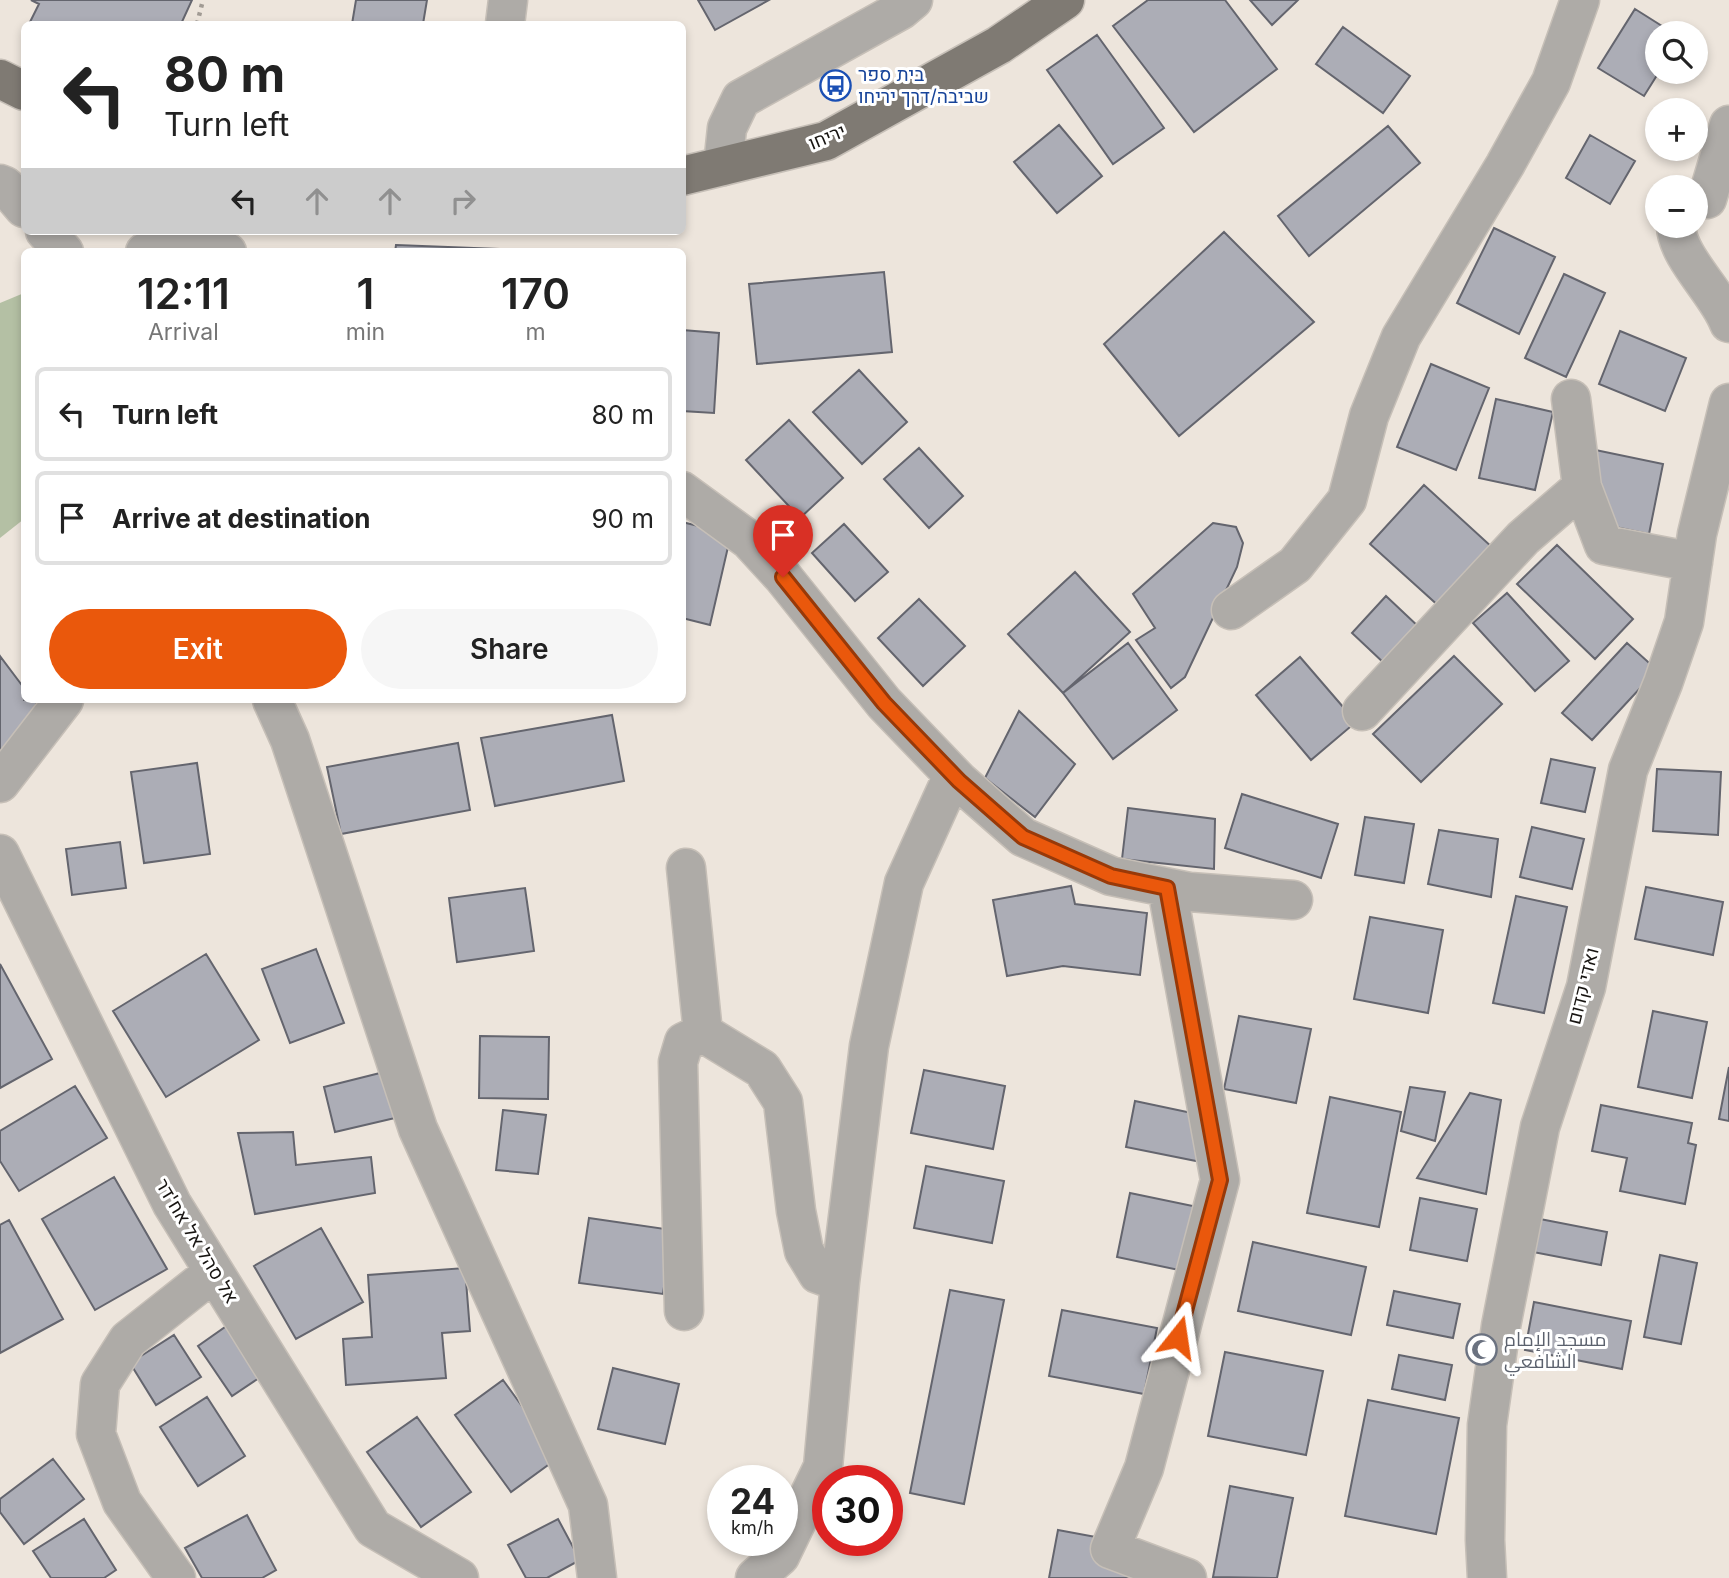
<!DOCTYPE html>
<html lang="en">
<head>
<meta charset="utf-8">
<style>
	:root { --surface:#fff; --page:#f6f6f6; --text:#222; --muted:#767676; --line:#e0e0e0; --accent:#ea580c }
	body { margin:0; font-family:Inter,Cairo,Heebo,sans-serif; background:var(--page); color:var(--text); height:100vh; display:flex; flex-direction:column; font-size:26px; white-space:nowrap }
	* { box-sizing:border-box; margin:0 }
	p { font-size:23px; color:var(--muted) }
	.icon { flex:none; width:38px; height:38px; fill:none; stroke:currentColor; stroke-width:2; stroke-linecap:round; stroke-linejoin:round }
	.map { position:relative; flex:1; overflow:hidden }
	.details { position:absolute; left:21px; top:248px; width:665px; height:455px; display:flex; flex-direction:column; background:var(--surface); border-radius:10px; box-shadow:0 4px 10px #0003 }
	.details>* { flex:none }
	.top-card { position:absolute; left:21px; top:21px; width:665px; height:214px; border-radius:10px; box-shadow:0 4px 10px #0003; background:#fff; color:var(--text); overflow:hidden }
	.fabs { position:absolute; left:1645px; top:21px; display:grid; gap:14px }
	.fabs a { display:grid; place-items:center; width:63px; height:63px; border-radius:50%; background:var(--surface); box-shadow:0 4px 10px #0003; font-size:35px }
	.speed { position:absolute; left:707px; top:1465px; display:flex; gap:14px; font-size:35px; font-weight:700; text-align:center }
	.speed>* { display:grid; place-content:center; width:91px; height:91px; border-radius:50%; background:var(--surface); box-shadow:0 4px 10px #0003; line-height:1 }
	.speed small { font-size:18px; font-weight:400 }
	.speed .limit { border:10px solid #d22; background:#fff; color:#111 }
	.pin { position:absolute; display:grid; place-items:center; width:60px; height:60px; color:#fff; margin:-72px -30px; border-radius:50% 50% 50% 0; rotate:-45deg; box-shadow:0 0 7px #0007 }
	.pin .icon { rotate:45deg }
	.me { position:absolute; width:77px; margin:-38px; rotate:15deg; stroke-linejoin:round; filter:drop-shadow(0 0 5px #0008) }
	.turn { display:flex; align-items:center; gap:24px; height:147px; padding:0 28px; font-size:32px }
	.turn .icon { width:91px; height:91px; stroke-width:2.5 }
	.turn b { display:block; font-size:49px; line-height:60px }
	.lanes { display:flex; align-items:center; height:66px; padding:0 28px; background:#0003; justify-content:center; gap:35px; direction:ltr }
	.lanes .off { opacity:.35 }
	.eta { display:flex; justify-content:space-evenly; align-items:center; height:119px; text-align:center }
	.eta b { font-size:42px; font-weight:600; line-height:49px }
	.button { display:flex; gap:14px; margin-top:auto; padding:14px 28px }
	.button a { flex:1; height:80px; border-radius:42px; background:var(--accent); color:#fff; font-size:28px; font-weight:600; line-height:80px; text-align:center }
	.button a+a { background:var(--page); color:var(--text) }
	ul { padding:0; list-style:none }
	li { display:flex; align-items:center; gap:21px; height:94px; margin:0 14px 10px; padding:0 14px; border:4px solid var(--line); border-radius:10px }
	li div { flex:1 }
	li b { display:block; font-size:26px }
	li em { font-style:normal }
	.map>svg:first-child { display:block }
	.green { fill:#b4c0a4 }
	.building { fill:#acadb6; stroke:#64656e; stroke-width:2 }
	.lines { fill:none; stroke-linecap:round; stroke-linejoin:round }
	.minor-casing { stroke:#c6bfb7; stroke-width:41 }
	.major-casing { stroke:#c6bfb7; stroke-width:41 }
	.path { stroke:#a19b94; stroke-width:4.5; stroke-dasharray:3.5 5; stroke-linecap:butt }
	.minor { stroke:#aeaba7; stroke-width:38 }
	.major { stroke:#7f7a73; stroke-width:38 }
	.route-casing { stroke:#983908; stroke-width:18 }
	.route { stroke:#ea580c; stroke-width:12 }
	.labels { text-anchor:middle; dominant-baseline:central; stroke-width:6; stroke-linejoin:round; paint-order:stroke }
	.transit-label { font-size:19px; fill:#164399; stroke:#fff; text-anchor:start }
	.street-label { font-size:19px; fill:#171411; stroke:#fff }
	.worship-label { font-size:19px; fill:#5b616d; stroke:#fff; text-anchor:start }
</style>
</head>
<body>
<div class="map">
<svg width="1729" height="1578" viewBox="0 0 1729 1578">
	<rect width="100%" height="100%" fill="#ede5dc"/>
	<!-- green -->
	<path class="green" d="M24 293V519L0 538V303Z"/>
	<!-- building -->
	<path class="building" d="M31 0H192L181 24H29L39 4Z
		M356 0H427L423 24H352Z
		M698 0H769L715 30Z
		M1148 0H1225L1277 69 1194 132 1113 26Z
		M1250 0H1298L1272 25Z
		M1635 9 1673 33H1657V72H1659L1644 96 1598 68Z
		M1343 27 1410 76 1383 113 1316 64Z
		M1097 35 1164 128 1113 164 1047 70Z
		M1059 125 1102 176 1057 213 1014 162Z
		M1388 126 1420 163 1309 256 1278 216Z
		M1590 135 1635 161 1610 204 1566 178Z
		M1494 228 1555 257 1519 334 1457 303Z
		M1224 232 1314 322 1179 436 1104 344Z
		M396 245 499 249V252H395Z
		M884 272 892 352 757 364 749 284Z
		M1564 274 1605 293 1566 377 1525 358Z
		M682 330 719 333 714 413 682 411Z
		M1620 331 1686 358 1665 411 1599 384Z
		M1431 364 1489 388 1456 470 1397 447Z
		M859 370 907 422 862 464 813 412Z
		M1496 399 1553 412 1535 490 1479 478Z
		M789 420 843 478 800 518 746 460Z
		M1581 447 1663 464 1649 534 1567 517Z
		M919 448 963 496 929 528 884 479Z
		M1424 485 1505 559 1451 617 1370 544Z
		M682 522 731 534 710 625 682 618Z
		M1213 523 1236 527 1243 543 1237 567 1185 677 1171 688 1136 640 1155 628 1133 594Z
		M844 524 888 572 855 601 812 553Z
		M1557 545 1633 619 1595 659 1517 584Z
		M1075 572 1130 632 1063 693 1008 634Z
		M1507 593 1569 661 1535 691 1473 623Z
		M1386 596 1438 645 1403 681 1352 633Z
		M919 599 965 646 923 686 878 638Z
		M1128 643 1177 710 1113 759 1063 693Z
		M1627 643 1657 670 1592 740 1562 713Z
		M0 656 24 688V700H34L51 722 0 762Z
		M1454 656 1502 704 1421 782 1373 734Z
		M1300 657 1356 722 1311 760 1256 695Z
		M1019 711 1075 764 1035 817 985 778Z
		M612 715 624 781 495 806 481 738Z
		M458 743 470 810 341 834 327 767Z
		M1551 759 1595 768 1585 812 1541 803Z
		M197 763 210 854 144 863 131 772Z
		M1657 769 1721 772 1718 835 1653 831Z
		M1242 794 1338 824 1321 878 1225 848Z
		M1128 808 1215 819 1214 869 1122 859Z
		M1365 817 1414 824 1404 883 1355 875Z
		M1532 827 1584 839 1572 889 1520 877Z
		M1439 830 1498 839 1491 897 1428 884Z
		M120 842 126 888 72 895 66 849Z
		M1071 886 1075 904 1147 913 1140 975 1063 966 1007 976 993 900Z
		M1646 887 1723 902 1713 955 1635 939Z
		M525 888 534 951 457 962 449 898Z
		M1516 896 1567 907 1544 1013 1493 1003Z
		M1370 917 1443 930 1428 1013 1354 999Z
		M316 949 344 1023 290 1043 262 969Z
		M206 954 259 1040 166 1097 113 1011Z
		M0 964 52 1059 0 1088Z
		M1653 1011 1707 1022 1692 1098 1638 1087Z
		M1239 1016 1311 1029 1296 1103 1224 1089Z
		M480 1036 549 1037 548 1099 479 1098Z
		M1729 1067V1121L1719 1119Z
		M924 1070 1005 1086 993 1149 911 1133Z
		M384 1072 395 1118 335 1132 324 1087Z
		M75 1086 107 1138 19 1191 0 1161V1131Z
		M1410 1087 1445 1092 1435 1141 1401 1131Z
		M1470 1093 1501 1100 1486 1194 1417 1178Z
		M1330 1097 1401 1112 1379 1227 1307 1213Z
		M1135 1101 1225 1120 1216 1165 1126 1147Z
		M1601 1105 1692 1123 1688 1143 1696 1145 1685 1204 1620 1191 1627 1158 1592 1151Z
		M503 1110 546 1115 538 1174 496 1170Z
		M293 1132 296 1165 371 1157 375 1193 255 1214 238 1133Z
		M926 1166 1004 1181 992 1243 914 1228Z
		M114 1177 167 1269 95 1310 42 1219Z
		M1130 1193 1212 1210 1198 1274 1117 1257Z
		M1420 1198 1477 1209 1467 1261 1410 1250Z
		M589 1218 672 1230 663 1294 579 1283Z
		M1540 1219 1607 1232 1601 1265 1533 1252Z
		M9 1220 63 1319 0 1353V1225Z
		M321 1228 363 1302 296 1339 254 1266Z
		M1253 1242 1366 1267 1351 1335 1238 1311Z
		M1660 1255 1697 1263 1681 1344 1644 1337Z
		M465 1268 470 1331 442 1333 446 1378 346 1385 343 1339 372 1337 368 1275Z
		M950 1290 1004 1300 964 1504 910 1493Z
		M1394 1291 1460 1304 1453 1338 1387 1325Z
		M1534 1302 1631 1321 1622 1369 1525 1350Z
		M1062 1310 1157 1328 1144 1394 1049 1376Z
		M228 1325 262 1376 232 1396 198 1346Z
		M174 1335 201 1377 156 1405 130 1363Z
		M1225 1352 1323 1371 1306 1455 1208 1436Z
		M1399 1355 1452 1365 1445 1400 1392 1389Z
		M613 1368 679 1384 665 1444 598 1429Z
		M503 1380 559 1457 511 1492 455 1415Z
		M207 1397 245 1456 198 1486 160 1427Z
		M1368 1400 1459 1418 1436 1534 1345 1516Z
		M417 1417 471 1492 421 1527 367 1452Z
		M53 1459 84 1499 24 1544 0 1512V1499Z
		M1230 1486 1293 1498 1277 1578 1213 1577Z
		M247 1515 276 1570 262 1578H202L185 1548Z
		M84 1519 116 1570 104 1578H51L33 1551Z
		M558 1519 580 1560 547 1578H526L508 1545Z
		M1058 1530 1139 1545 1132 1578H1049Z"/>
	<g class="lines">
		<defs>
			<path id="minor" d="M505 24 508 0
				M723 166 727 128 741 99 901 10 913 0
				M0 184 5 186 24 208
				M1707 199 1729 125
				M1676 226C1677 257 1718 293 1729 323
				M45 231 64 252
				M186 242 227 252
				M145 252 186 242 191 231
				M1571 399 1582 487 1604 545 1693 562
				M682 491 749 540 783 577 884 703 959 781 1023 837 1111 876 1190 892 1293 900
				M1231 610 1295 565 1347 500 1369 416 1401 337 1505 165 1551 82 1580 0
				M272 700 290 740 418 1129 588 1505 597 1578
				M1362 711 1523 538 1582 487
				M0 783 64 700
				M0 854 172 1204 373 1528 459 1578
				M686 868 703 1033
				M1167 888 1220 1180 1144 1468 1110 1549 1187 1578
				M684 1311 678 1062 684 1042 703 1033 762 1069 783 1102 796 1211 804 1251 818 1274 840 1282
				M176 1578 122 1502 96 1434 100 1384 128 1340 214 1272
				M755 1578 780 1556 823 1467 840 1282 869 1046 904 883 953 775
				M1487 1578 1485 1540 1487 1425 1501 1326 1540 1127 1586 987 1628 770 1663 683 1684 622 1697 534 1729 403"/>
			<path id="major" d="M0 79 24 91
				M682 176 826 141 999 45 1065 0"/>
		</defs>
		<!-- minor casing -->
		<use href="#minor" class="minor-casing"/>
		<!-- major casing -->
		<use href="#major" class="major-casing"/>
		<!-- path -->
		<path class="path" d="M197 24 203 0"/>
		<!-- minor -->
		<use href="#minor" class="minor"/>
		<!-- major -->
		<use href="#major" class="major"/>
	</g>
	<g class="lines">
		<defs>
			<path id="route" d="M783 577 884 703 959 781 1023 837 1111 876 1167 888 1220 1180 1178 1337"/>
		</defs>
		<!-- route casing -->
		<use href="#route" class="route-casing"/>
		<!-- route -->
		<use href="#route" class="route"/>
	</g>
	<!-- icons -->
	<defs>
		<symbol id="bus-ring" viewBox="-11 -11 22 22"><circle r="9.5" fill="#fff" stroke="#1a4fb4" stroke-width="1.5"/><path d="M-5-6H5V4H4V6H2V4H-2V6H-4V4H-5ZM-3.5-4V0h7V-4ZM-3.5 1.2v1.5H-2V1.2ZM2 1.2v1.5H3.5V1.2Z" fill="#1a4fb4"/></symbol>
		<symbol id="mosque-ring" viewBox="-11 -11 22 22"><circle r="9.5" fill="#fff" stroke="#6b7280" stroke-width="1.5"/><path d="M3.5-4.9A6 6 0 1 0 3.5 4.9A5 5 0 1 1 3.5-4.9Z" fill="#6b7280"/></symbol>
	</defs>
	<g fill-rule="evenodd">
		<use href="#bus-ring" x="818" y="68" width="35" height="35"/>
		<use href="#mosque-ring" x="1464" y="1332" width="35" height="35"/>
	</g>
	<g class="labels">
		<!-- transit labels -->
		<g class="transit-label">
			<text x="858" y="74">בית ספר<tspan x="858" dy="22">שביבה/דרך יריחו</tspan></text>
		</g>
		<!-- street labels -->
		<g class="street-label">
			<text transform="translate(827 137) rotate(-22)">יריחו</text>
			<text transform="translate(1583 986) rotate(-76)">ואדי קדום</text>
			<text transform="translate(197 1241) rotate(59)">אל סהל אל אח'דר</text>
		</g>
		<!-- worship labels -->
		<g class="worship-label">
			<text x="1504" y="1339">مسجد الإمام<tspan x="1504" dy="22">الشافعي</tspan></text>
		</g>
	</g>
</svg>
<div class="fabs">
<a><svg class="icon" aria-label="search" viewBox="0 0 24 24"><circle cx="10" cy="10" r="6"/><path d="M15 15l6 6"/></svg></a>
<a>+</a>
<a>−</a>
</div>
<div class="speed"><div>24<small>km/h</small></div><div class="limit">30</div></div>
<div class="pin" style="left:783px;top:577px;background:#d93025"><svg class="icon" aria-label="arrive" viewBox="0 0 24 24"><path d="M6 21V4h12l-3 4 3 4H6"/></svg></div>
<svg class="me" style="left:1178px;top:1337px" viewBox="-20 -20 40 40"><path d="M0-17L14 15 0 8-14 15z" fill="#ea580c" stroke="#fff" stroke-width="4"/></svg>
<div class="top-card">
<div class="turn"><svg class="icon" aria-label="left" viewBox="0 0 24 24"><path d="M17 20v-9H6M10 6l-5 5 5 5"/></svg><div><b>80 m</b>Turn left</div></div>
<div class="lanes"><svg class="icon" aria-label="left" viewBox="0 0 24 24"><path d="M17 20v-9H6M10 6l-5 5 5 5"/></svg><svg class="icon off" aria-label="ahead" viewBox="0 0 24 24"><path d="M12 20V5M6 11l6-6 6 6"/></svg><svg class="icon off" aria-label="ahead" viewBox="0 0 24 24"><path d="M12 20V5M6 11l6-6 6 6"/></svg><svg class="icon off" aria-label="right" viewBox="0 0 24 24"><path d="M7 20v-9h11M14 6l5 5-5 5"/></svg></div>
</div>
<section class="details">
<div class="eta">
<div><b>12:11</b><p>Arrival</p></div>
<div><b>1</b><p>min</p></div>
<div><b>170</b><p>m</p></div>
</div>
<ul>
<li><svg class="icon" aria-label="left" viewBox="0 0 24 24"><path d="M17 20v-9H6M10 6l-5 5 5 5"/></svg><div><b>Turn left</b></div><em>80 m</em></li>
<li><svg class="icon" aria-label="arrive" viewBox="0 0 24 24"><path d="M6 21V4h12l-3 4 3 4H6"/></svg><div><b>Arrive at destination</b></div><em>90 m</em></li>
</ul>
<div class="button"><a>Exit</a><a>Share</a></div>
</section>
</div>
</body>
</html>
